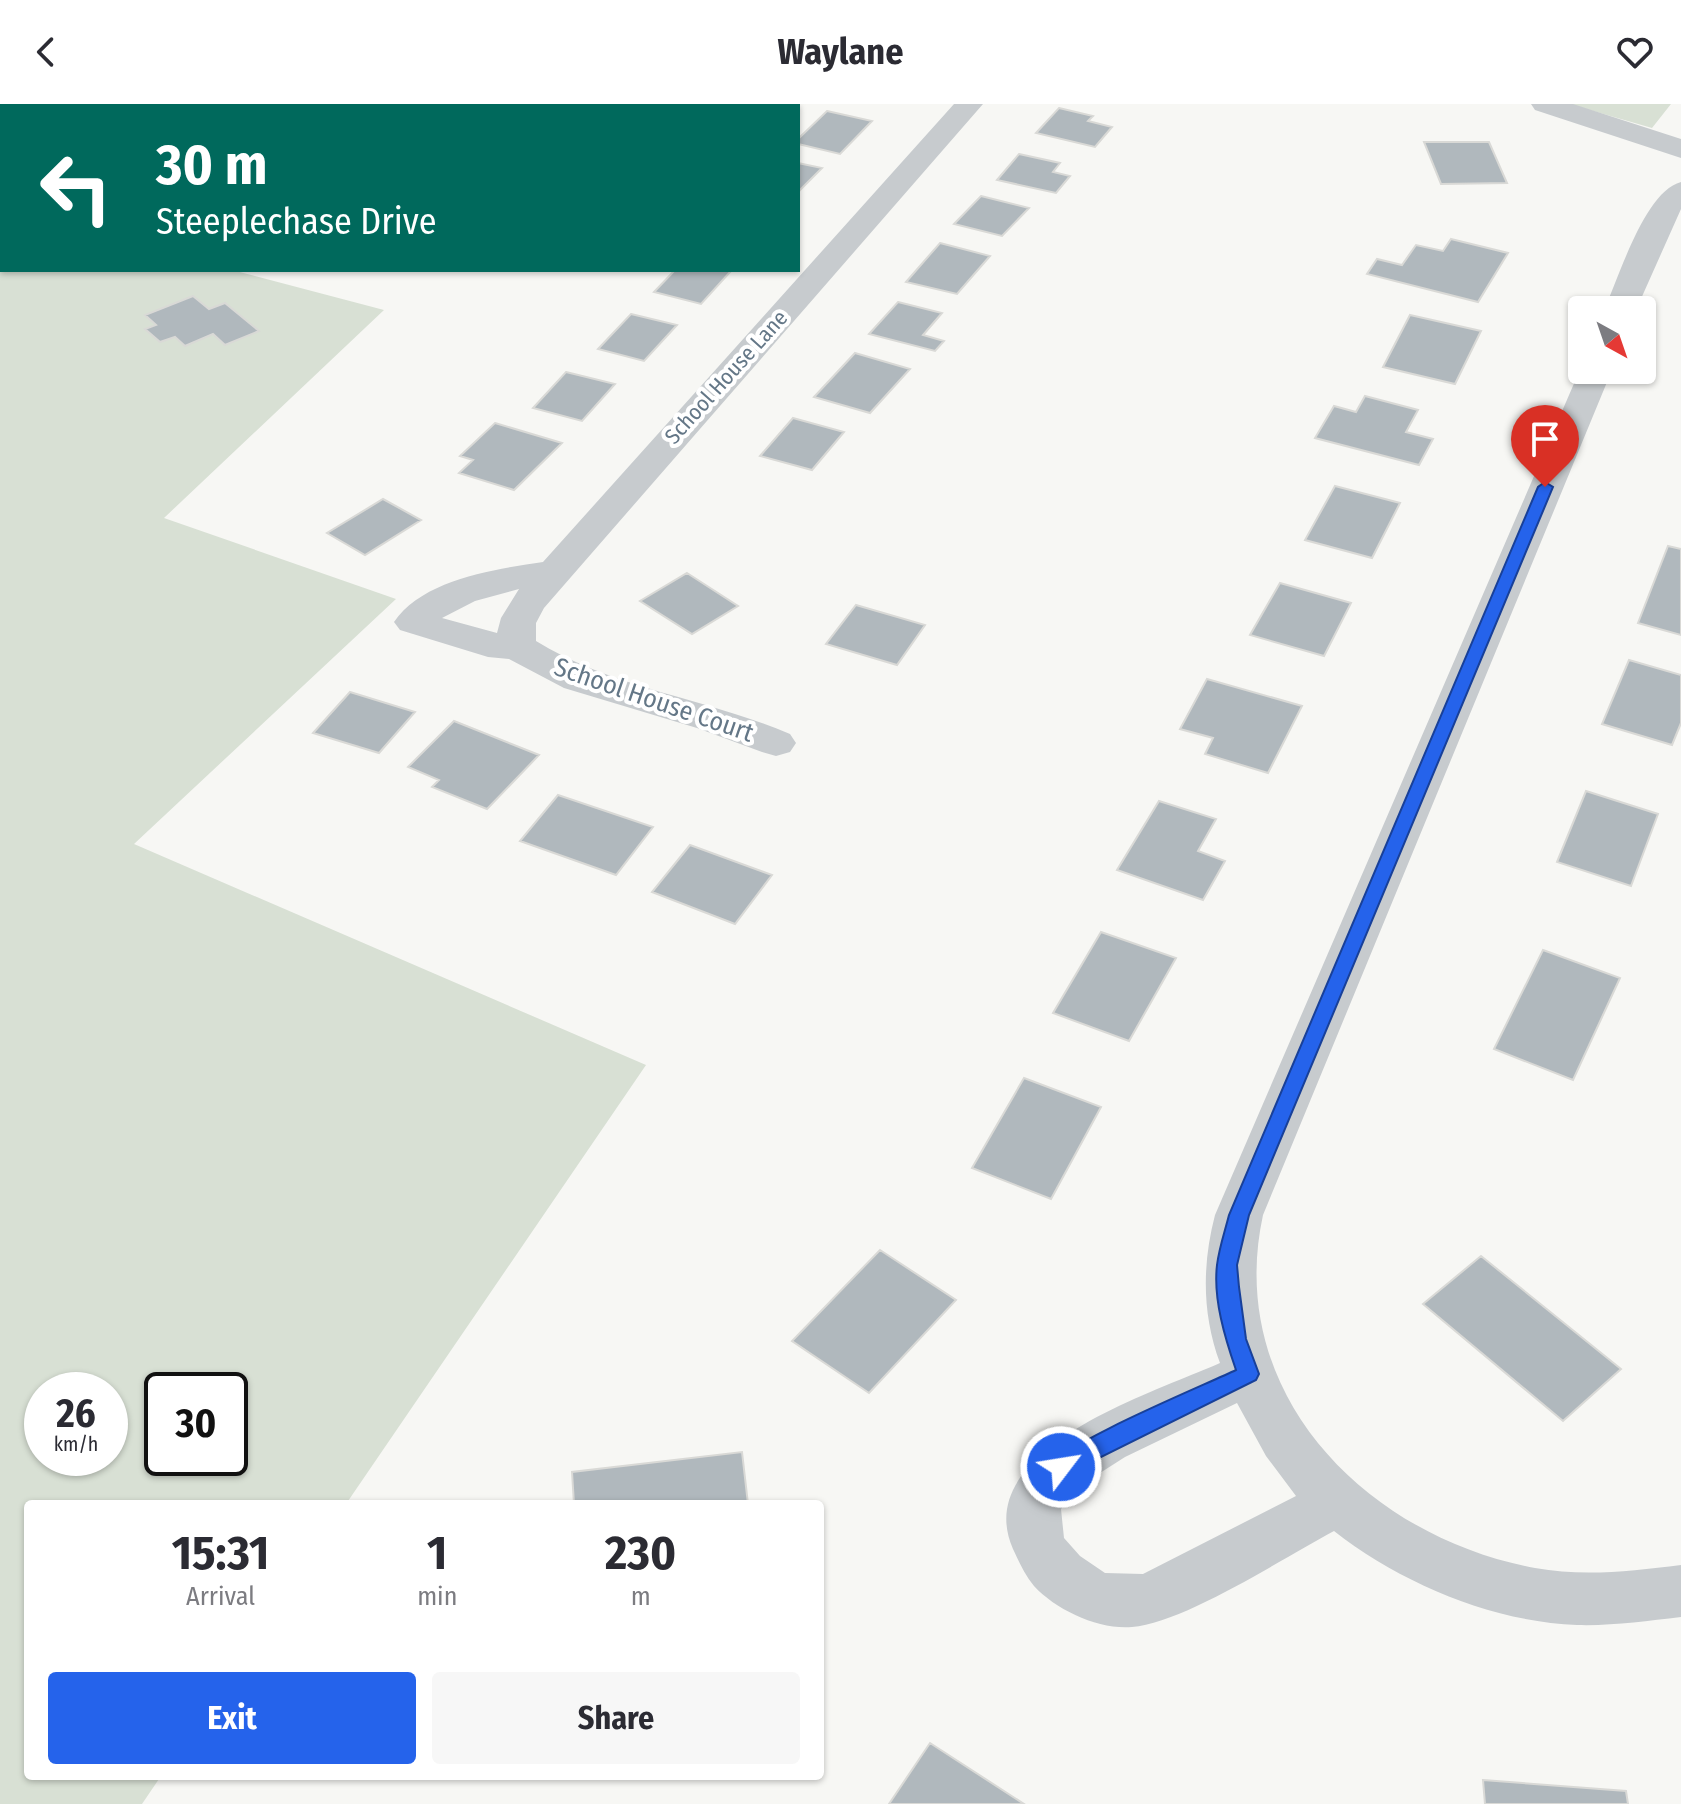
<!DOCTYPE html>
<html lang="en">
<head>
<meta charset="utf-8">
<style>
	:root { --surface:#fff; --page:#f7f7f7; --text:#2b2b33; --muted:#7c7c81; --accent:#2563eb }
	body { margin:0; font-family:"Fira Sans Condensed",sans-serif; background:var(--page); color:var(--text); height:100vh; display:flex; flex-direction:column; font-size:30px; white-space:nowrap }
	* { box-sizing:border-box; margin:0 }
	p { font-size:26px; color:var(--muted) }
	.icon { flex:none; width:44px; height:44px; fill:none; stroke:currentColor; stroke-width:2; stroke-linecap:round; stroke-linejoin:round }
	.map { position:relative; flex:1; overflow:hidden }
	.sheet { position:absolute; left:24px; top:1396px; width:800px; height:280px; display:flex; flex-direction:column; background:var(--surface); border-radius:8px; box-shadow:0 2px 6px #0004 }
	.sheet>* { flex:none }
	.top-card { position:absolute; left:0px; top:0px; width:800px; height:168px; box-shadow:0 2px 6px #0004; background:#00695c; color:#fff; overflow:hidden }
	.needle { width:52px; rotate:140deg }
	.buttons { position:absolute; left:1568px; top:192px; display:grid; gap:16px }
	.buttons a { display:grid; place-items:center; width:88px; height:88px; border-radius:8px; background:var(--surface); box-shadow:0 2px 6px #0004; font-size:40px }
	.speed { position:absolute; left:24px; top:1268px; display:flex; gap:16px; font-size:40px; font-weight:700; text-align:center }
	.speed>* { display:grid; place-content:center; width:104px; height:104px; border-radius:50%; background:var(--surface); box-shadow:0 2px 6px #0004; line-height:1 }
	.speed small { font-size:20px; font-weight:400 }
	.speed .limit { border:4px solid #111; border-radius:12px; background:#fff; color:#111 }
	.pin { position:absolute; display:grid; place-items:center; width:68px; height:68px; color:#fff; margin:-82px -34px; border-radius:50% 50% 50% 0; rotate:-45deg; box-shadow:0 0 8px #0007 }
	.pin .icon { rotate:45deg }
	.me { position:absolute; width:88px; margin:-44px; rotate:59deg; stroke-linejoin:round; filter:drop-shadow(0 0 6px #0008) }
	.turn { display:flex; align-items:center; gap:28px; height:168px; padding:0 24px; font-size:36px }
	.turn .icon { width:104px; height:104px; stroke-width:2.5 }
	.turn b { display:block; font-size:56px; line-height:68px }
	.eta { display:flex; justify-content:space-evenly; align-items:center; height:136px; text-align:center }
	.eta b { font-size:48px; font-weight:700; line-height:56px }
	.primary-button { display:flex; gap:16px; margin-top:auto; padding:16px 24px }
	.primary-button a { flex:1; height:92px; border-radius:8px; background:var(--accent); color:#fff; font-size:32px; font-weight:700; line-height:92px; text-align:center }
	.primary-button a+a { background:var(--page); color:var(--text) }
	header { display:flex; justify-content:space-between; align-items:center; height:104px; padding:0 24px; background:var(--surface); font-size:36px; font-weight:700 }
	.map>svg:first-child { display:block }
	.green { fill:#d8e0d4; fill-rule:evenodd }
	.building { fill:#b0b8bd; stroke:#d9d9d6; stroke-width:2 }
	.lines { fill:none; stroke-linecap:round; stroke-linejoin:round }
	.minor { fill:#c7cbce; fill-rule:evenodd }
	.route { fill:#2563eb; stroke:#184099; stroke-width:2 }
	.labels { text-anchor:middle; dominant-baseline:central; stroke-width:8; stroke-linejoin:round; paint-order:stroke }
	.far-street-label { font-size:22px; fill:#647787; stroke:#fff }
	.street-label { font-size:26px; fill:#647787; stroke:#fff }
</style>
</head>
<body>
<header><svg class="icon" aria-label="back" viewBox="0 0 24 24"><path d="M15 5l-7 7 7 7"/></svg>Waylane<svg class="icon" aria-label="heart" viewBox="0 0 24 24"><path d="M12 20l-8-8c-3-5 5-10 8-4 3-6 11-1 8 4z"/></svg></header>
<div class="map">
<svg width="1681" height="1700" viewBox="0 0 1681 1700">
	<rect width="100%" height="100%" fill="#f7f7f4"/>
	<!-- green -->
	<path class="green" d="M1569 0H1671L1652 24Z
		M0 105 2 166H232L384 206 164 414 396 495 134 740 646 961 346 1400H28V1672H161L142 1700H0ZM42 1286H110V1354H42ZM162 1286H230V1354H162Z"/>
	<!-- building -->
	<path class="building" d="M1059 4 1093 12 1088 17 1112 23 1095 43 1036 29Z
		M827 7 872 17 840 50 798 40V35Z
		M1424 38H1489L1507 79 1441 80Z
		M1019 50 1060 59 1053 68 1070 72 1056 89 997 76Z
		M798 59 822 64 798 88Z
		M981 92 1029 104 1002 132 954 120Z
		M1451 135 1508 149 1478 198 1367 170 1377 155 1402 161 1416 141 1443 147Z
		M940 139 990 152 957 190 906 178Z
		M675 166H728L731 167 701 200 654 188Z
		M193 192 209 205 225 199 259 227 225 241 213 230 185 242 175 233 160 238 145 225 156 221 145 211Z
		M898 198 942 209 923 231 944 237 935 247 869 230Z
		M631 210 677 221 644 257 598 245Z
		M1410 211 1481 227 1455 280 1383 263Z
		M855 249 910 265 870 309 814 293Z
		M566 268 615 280 582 317 533 304Z
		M1365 292 1418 306 1406 328 1433 335 1419 361 1315 334 1334 302 1356 308Z
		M793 314 844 328 812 366 760 352Z
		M495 319 562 339 514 386 459 369 473 356 460 352Z
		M1335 382 1400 399 1372 454 1305 436Z
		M383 395 421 416 365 451 327 429Z
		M1668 442 1681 445V531L1638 519Z
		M687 469 738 502 692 530 640 497Z
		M1280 479 1351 499 1324 552 1250 531Z
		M856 501 925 521 897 561 826 540Z
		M1629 556 1681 571V619L1672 641 1602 620Z
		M1207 575 1302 602 1268 669 1205 650 1213 634 1180 625Z
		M350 588 415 608 379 649 313 629Z
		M454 617 539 651 487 705 432 683 439 676 408 663Z
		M1586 687 1658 710 1631 782 1557 758Z
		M558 691 653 723 616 771 520 737Z
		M1159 697 1216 715 1198 747 1225 757 1203 796 1117 766Z
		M690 741 772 771 735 820 652 788Z
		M1101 828 1176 854 1129 937 1053 909Z
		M1543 846 1620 874 1573 976 1494 945Z
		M1024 974 1101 1003 1051 1095 972 1064Z
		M880 1146 956 1196 869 1289 792 1237Z
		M1481 1152 1621 1265 1563 1317 1423 1200Z
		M742 1348 748 1400H574L572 1368Z
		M930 1639 1024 1700H889Z
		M1483 1676 1626 1687 1628 1700H1485Z"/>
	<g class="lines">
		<!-- minor -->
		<path class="minor" d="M954 0H983L544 504 536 519V537C614 585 706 594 790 630L796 639 790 648 776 652 762 648 697 624 564 584 509 555 488 553 400 526 394 518C423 475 496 465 543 458ZM519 485 501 514 497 529 442 514 475 497Z
			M1531 0H1573L1681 35V54L1535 6Z
			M1681 78V105L1636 206H1604C1619 173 1645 87 1681 78Z
			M1582 261V266H1612L1263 1111C1224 1290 1367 1433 1535 1464 1584 1473 1632 1467 1681 1461V1513C1646 1517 1612 1522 1577 1521 1493 1518 1400 1479 1334 1427 1285 1453 1184 1519 1132 1523 1099 1526 1056 1506 1034 1482 1025 1471 1019 1458 1013 1445 969 1345 1153 1289 1220 1259 1202 1210 1202 1161 1215 1111ZM1237 1299 1266 1352 1296 1392 1143 1470 1105 1469 1080 1452 1064 1434 1061 1405 1075 1385 1125 1353Z"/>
	</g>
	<!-- route -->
	<path class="route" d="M1545 378 1553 383 1249 1111 1237 1161 1239 1183 1246 1235 1259 1270 1256 1276 1061 1373 1054 1370 1050 1363C1061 1340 1205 1281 1236 1266 1225 1234 1213 1195 1217 1161 1219 1144 1225 1127 1229 1111L1538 383Z"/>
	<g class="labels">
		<!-- far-street labels -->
		<g class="far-street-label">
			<text transform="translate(726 273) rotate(-48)">School House Lane</text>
		</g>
		<!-- street labels -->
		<g class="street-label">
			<text transform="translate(654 596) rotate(19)">School House Court</text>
		</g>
	</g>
</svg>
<div class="buttons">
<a><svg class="needle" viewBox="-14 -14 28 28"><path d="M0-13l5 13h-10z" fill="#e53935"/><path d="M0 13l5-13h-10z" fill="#7c7c81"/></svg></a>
</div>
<div class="speed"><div>26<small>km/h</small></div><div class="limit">30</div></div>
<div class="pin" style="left:1545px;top:383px;background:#d93025"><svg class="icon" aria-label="arrive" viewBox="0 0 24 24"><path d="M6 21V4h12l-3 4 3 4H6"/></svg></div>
<svg class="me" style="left:1061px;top:1363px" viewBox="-20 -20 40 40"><circle r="17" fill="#2563eb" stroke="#fff" stroke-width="3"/><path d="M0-11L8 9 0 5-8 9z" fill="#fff"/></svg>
<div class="top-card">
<div class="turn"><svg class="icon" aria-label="left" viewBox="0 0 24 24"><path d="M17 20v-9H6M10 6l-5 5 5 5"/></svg><div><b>30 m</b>Steeplechase Drive</div></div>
</div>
<section class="sheet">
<div class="eta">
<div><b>15:31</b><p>Arrival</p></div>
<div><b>1</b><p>min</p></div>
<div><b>230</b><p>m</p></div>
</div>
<div class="primary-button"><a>Exit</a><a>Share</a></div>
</section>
</div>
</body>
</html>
